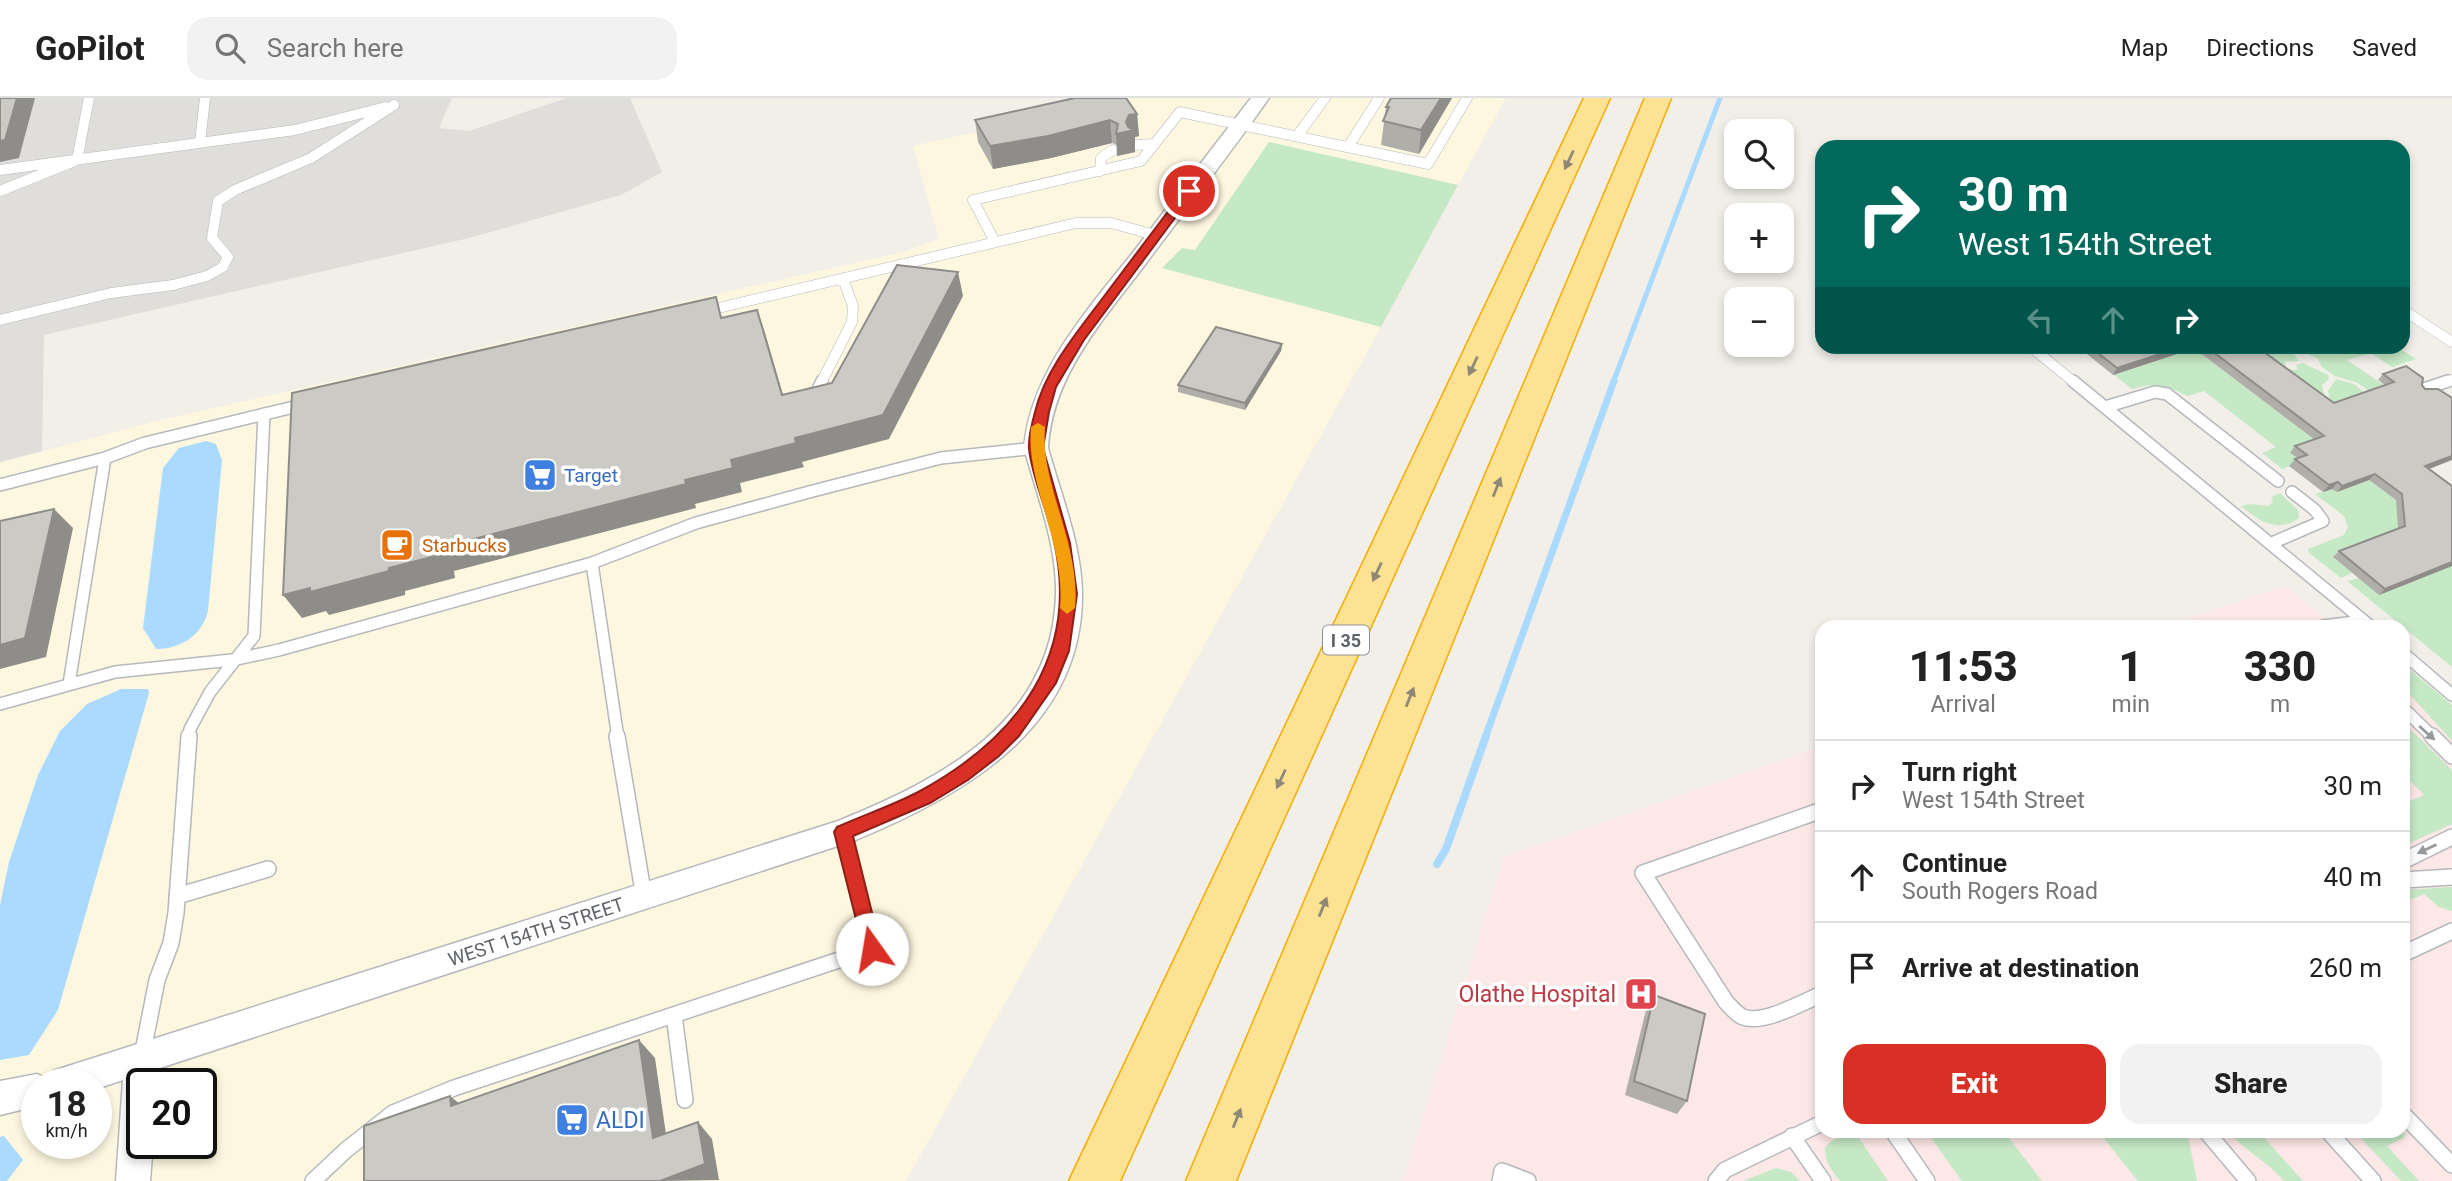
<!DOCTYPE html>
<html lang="en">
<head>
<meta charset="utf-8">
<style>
	:root { --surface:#fff; --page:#f2f2f2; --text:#222; --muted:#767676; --line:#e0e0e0; --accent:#d93025 }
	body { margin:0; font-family:Roboto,sans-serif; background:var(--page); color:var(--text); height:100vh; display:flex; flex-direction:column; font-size:26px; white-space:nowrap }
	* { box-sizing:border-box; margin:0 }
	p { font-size:23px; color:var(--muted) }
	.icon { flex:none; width:38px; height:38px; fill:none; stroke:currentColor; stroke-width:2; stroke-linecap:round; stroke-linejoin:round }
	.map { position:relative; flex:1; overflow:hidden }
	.side { position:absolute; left:1815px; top:522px; width:595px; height:518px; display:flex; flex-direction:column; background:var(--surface); border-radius:21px; box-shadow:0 4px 10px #0003 }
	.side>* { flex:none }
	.hud { position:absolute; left:1815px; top:42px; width:595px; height:214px; border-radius:21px; box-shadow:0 4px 10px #0003; background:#00695c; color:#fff; overflow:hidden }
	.controls { position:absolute; left:1724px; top:21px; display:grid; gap:14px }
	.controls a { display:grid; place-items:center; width:70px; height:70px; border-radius:14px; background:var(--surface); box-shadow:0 4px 10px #0003; font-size:35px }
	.speed { position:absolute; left:21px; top:970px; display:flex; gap:14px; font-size:35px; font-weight:700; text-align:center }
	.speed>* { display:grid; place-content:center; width:91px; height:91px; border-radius:50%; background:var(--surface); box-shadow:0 4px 10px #0003; line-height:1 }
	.speed small { font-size:18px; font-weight:400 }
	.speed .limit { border:4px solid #111; border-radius:10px; background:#fff; color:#111 }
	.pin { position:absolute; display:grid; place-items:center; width:60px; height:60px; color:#fff; margin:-30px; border:4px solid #fff; border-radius:50%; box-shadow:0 2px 7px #0007 }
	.me { position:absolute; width:77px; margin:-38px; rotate:347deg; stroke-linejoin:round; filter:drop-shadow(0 0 5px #0008) }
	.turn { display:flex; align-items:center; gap:24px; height:147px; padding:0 28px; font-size:32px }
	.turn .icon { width:91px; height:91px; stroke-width:2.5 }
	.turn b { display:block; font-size:49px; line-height:60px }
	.lanes { display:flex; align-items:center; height:66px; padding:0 28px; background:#0003; justify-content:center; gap:35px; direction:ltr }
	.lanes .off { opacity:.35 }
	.eta { display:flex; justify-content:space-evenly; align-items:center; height:119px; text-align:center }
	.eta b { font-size:42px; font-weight:800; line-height:49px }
	.button { display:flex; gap:14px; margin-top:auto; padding:14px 28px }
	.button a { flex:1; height:80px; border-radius:21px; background:var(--accent); color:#fff; font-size:28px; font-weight:800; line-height:80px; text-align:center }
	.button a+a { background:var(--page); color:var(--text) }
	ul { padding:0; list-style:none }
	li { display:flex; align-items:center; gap:21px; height:91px; padding:0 28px; border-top:2px solid var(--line) }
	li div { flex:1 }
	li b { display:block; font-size:26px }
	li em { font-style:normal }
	header { display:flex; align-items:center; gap:42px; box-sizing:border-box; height:98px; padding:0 35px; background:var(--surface); border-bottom:2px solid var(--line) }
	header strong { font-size:33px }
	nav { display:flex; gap:38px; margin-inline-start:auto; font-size:24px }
	.search { width:490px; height:63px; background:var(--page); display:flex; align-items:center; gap:18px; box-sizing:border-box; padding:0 24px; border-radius:21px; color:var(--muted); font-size:26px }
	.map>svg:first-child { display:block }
	.commercial { fill:#fef7e0; fill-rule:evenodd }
	.industrial { fill:#e0deda }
	.medical { fill:#fce8e6 }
	.green { fill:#c5e8c5 }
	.water { fill:#aadaff }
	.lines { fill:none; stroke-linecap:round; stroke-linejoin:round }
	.stream-far2 { stroke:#aadaff; stroke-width:5 }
	.stream-far1 { stroke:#aadaff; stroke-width:7 }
	.stream { stroke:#aadaff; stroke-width:8 }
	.service-far2-casing { stroke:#b5b8bc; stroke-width:11 }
	.service-far1-casing { stroke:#b5b8bc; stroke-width:14 }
	.service-casing { stroke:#b5b8bc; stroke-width:18 }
	.minor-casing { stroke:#b5b8bc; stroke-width:3 }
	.motorway-casing { stroke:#f9ab00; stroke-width:3 }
	.service-far2 { stroke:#fff; stroke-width:10 }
	.service-far1 { stroke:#fff; stroke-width:11 }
	.service { stroke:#fff; stroke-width:15 }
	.minor { fill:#fff; fill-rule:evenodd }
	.motorway { fill:#fde293; fill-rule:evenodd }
	.wall { fill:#afaea9 }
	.shaded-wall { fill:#8f8d8a }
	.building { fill:#cccac5; stroke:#8f8d8a; stroke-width:2 }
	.oneway { fill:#8e8975 }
	.oneway2 { fill:#979a9d }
	.route { fill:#d93025; stroke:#8d1f18; stroke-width:2 }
	.slow { fill:#f59e0b }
	.labels { text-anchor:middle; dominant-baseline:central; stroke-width:7; stroke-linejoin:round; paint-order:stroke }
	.shield { fill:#fff; stroke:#8f9295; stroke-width:2 }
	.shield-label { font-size:18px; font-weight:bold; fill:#5f6368 }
	.shop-label { font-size:19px; fill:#366cbe; stroke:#fff; text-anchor:start }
	.food-label { font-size:19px; fill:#c56008; stroke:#fff; text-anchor:start }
	.street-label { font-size:19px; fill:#5f6368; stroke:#fff }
	.near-health-label { font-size:23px; fill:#be3a42; stroke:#fff; text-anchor:end }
	.near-shop-label { font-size:23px; fill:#366cbe; stroke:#fff; text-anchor:start }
</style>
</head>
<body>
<header>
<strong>GoPilot</strong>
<div class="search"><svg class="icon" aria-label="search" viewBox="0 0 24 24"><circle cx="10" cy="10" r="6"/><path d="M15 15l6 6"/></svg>Search here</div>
<nav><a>Map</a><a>Directions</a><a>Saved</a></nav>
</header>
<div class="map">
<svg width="2452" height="1083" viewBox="0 0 2452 1083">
	<rect width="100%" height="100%" fill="#f1efe8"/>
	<!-- commercial -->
	<path class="commercial" d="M1130 0H1506L1458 87 1269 44 1195 152 1164 170 1381 229 906 1083H0V365L152 324 903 154 939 141 913 48ZM37 985H96V1045H37ZM142 985H201V1045H142Z"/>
	<!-- industrial -->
	<path class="industrial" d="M0 0H452L439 30 469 33 567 0H630L662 74 621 97 469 140 44 237 42 353 0 364Z"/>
	<!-- medical -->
	<path class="medical" d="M2285 488 2333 528H2167Z
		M2403 588 2452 629V1083H1403L1504 759 1822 648V1032H2403Z"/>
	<!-- green -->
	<path class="green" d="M1269 44 1458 87 1381 229 1162 170 1182 150 1195 152Z
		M2253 249H2289L2299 263 2285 264 2286 270 2295 272 2298 271 2296 267 2303 265 2328 277 2329 281 2322 287 2325 299Z
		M2294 249H2397L2416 261 2392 269 2371 255 2347 262 2397 296 2374 297 2358 285 2335 278 2322 269 2318 261Z
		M2186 253 2203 257 2319 345 2291 355 2302 363 2282 371 2262 355 2276 349 2204 293 2188 298C2167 288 2155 284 2132 291L2113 276Z
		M2336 281 2354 286 2369 299 2336 309 2331 305 2328 293Z
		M2369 382 2404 408 2408 431 2333 459 2352 475 2341 480 2309 455 2308 451 2344 437 2348 429 2344 418 2315 396 2332 391 2337 394Z
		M2280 395 2298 412 2299 420C2278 436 2258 422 2241 408L2250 406 2269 408 2273 403 2272 399Z
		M2452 468V569L2347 483 2359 480 2379 497Z
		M2403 566 2452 607V643L2403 589Z
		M2403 624 2452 672V726L2403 748V706L2424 697 2406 679 2411 664 2403 648Z
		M2452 789V813L2439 809 2424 796 2403 805V792Z
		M2403 1031 2405 1035 2404 1040 2387 1048 2419 1083H2401L2354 1033 2374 1034Z
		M1854 1033 1888 1083H1840C1832 1073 1824 1063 1825 1050L1831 1043Z
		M1926 1033H2010L2005 1035 2042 1083H1962Z
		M2098 1033H2187L2197 1083H2138Z
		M2227 1033H2258L2303 1083H2284C2267 1063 2244 1052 2227 1033Z
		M1776 1070 1791 1074 1800 1083H1743Z"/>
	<!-- water -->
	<path class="water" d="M206 343 216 346 222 362 208 513C202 538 180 551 156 551L143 530 163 370 179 350Z
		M121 591H148L149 595 58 912 29 957 0 962V807L9 764 38 677 60 633 87 606Z
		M4 1038 23 1062 7 1083H0V1039Z"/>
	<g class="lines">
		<!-- stream-far2 -->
		<path class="stream-far2" d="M1613 285 1720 0"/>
		<!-- stream-far1 -->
		<path class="stream-far1" d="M1485 640 1614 283"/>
		<!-- stream -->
		<path class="stream" d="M1437 766 1446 751 1486 638"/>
		<defs>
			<path id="service-far2" d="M1297 38 1325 0
				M200 45 205 0
				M1135 47 1155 46
				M1348 49 1379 0
				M0 72 295 32 386 9
				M1100 73 1101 60 1113 52
				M0 93 77 62 89 0
				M995 144 973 102 1141 63 1180 14 1428 66 1467 0
				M2403 212 2452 244
				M706 213 1076 125H1111L1155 137
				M0 222 111 195 173 187 207 178 223 169 228 159 212 140 218 103 235 92 311 60 394 7
				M2030 248 2075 285
				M821 285 852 224 853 208 843 181
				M2443 285 2452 282"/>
			<path id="service-far1" d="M2073 283 2370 528
				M818 291 822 283
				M2424 291 2448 283
				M2105 309 2155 294 2167 296 2278 383
				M0 387 105 360 145 345 306 306
				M2272 445 2323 423 2315 412 2292 394
				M592 465 618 640
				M2323 528 2363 523
				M2403 555 2452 597
				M69 586 105 360
				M0 606 115 574 232 562 279 552 592 465 696 425 809 394 941 360 1036 350
				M2403 610 2434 640
				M189 640 190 631 210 594 254 538 264 316"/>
			<path id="service" d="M617 638 644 799
				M2432 638 2452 658
				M1822 712 1643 775 1726 904C1731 909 1736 916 1743 919 1763 927 1803 904 1822 896
				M2403 763 2452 739
				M2403 782 2452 779
				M177 798 268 771
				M2403 856 2452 833
				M674 917 685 1002
				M142 958 157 882 171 845 176 815 189 638
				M2403 1016 2452 1067
				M1892 1032 1927 1083
				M2205 1032 2248 1083
				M2327 1032 2373 1083
				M1792 1038 1823 1083
				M313 1083 346 1052 393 1015 454 990 872 851 843 734
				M1500 1083 1502 1073 1528 1083
				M1716 1083 1725 1072 1822 1025"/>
			<path id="minor" d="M1251 0H1269C1230 56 1188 109 1147 164 1105 220 1052 277 1048 350 1061 397 1081 445 1082 494 1084 630 963 698 853 743L157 971 156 985H142V1045H153L150 1083H116L123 982 96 991V985H37V1008L0 1017V983L37 976 50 982 53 973 65 969 838 723C942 681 1053 623 1056 496 1057 447 1037 397 1024 350 1031 270 1094 205 1141 144 1177 96 1214 48 1251 0Z"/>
			<path id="motorway" d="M1584 0H1610L1120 1083H1069Z
				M1645 0H1671L1236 1083H1186Z"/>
		</defs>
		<!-- service-far2 casing -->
		<use href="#service-far2" class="service-far2-casing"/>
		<!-- service-far1 casing -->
		<use href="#service-far1" class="service-far1-casing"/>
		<!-- service casing -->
		<use href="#service" class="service-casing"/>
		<!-- minor casing -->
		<use href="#minor" class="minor-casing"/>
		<!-- motorway casing -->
		<use href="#motorway" class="motorway-casing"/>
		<!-- service-far2 -->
		<use href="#service-far2" class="service-far2"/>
		<!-- service-far1 -->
		<use href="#service-far1" class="service-far1"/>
		<!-- service -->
		<use href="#service" class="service"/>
		<!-- minor -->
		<use href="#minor" class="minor"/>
		<!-- motorway -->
		<use href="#motorway" class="motorway"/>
	</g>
	<!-- wall -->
	<path class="wall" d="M1391 0H1452L1419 56 1381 47 1386 9Z
		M1137 16 1139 38 1135 39V54L1117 58V47L1112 45 1051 60 993 71 978 44 975 22Z
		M1282 246 1281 253 1245 312 1178 294V287Z
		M2077 248H2260V251L2334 305 2385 287 2378 282 2383 276 2422 287 2429 371 2452 388V468L2379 497 2333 459 2339 453 2398 430 2396 402 2369 382 2337 394 2332 391 2323 394 2289 368 2295 361 2298 360 2290 355 2295 348 2315 342 2203 257 2186 253 2113 277Z
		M1654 897 1687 1003 1677 1016 1625 997 1646 912Z"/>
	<!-- shaded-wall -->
	<path class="shaded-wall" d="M17 0H35L19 60 0 64V43Z
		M1441 0H1452L1419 56 1421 32Z
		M1137 16 1139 38 1135 39V54L1117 58 1116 36 1126 24 1129 17Z
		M1110 22 1112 45 1051 60 993 71 990 48Z
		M958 174 963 198 889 341 802 364 804 369 740 385 742 394 695 406 696 410 454 473 455 480 405 493V497L329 517 326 513 302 520 283 497 389 470 439 450 685 382 731 362 795 340Z
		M757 212 765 235 790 321 782 297Z
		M1282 246 1281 253 1245 312V305Z
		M2185 248H2190L2186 253 2113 277 2117 270Z
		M2452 358V362L2419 375 2425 368Z
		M2375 376 2369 382 2337 394 2342 388Z
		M2338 384 2332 391 2323 394 2329 387Z
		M54 411 73 430 46 559 0 571V547Z
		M2452 464V468L2379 497 2385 491Z
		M639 942 655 960 669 1057 653 1040Z
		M450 998 471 1015 451 1008Z
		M698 1024 712 1041 719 1082 660 1083Z"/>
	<!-- building -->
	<path class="building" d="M0 0H17L5 42 0 43Z
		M1075 0H1126L1137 16 1129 17 1126 24 1128 29 1134 32 1116 36 1118 26 1110 22 1048 38 990 48 975 22Z
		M1391 0H1441L1421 32 1383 23 1389 9H1386Z
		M897 167 958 174 883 317 795 340 796 345 731 362 733 370 685 382 686 386 439 450V457L389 470V473L310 494V490L283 497 292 295 716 199 721 220 757 212 782 297 832 285Z
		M1216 229 1282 246 1245 305 1178 287Z
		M2089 248H2185L2117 270Z
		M2199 248H2260V251L2334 305 2394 284 2383 276 2406 268 2423 280 2422 287 2425 291H2438L2452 300V358L2425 368 2452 388V464L2385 491 2339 453 2405 428 2402 396 2375 376 2342 388 2338 384 2329 387 2295 361 2307 357 2295 348 2324 338 2208 250Z
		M54 411 25 540 0 547V423Z
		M1654 897 1705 916 1687 1003 1634 983Z
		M639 942 653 1040 698 1024 705 1066 660 1083H364V1028L450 998 451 1008Z"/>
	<!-- one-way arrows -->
	<defs><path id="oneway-solid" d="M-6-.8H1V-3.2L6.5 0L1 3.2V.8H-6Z" transform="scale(1.75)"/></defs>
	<g class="oneway">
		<use href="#oneway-solid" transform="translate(1569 62) rotate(115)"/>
		<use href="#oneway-solid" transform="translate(1473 268) rotate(115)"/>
		<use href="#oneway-solid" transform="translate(1497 389) rotate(-68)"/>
		<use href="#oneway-solid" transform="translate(1377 474) rotate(115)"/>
		<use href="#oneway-solid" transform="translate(1410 599) rotate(-68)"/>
		<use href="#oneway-solid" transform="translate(1281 681) rotate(115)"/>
		<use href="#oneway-solid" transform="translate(1323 809) rotate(-68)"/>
		<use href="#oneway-solid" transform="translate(1237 1020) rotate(-68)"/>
	</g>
	<g class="oneway2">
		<use href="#oneway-solid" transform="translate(2427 635) rotate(42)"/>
		<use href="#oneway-solid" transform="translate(2427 751) rotate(155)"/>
	</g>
	<!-- route -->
	<path class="route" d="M1185 91 1195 93 1084 242 1056 289 1049 314 1043 350 1070 445 1077 496 1069 553 1056 585 1019 638 999 658 968 682 930 705 853 738 881 851 878 857 872 860 865 857 834 734 837 729C864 717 894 707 920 693 1017 640 1080 559 1054 443 1048 414 1032 380 1029 351 1028 340 1032 325 1035 314 1045 271 1079 232 1105 197 1132 161 1159 126 1185 91Z"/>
	<!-- slow -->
	<path class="slow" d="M1038 325 1045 329C1040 388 1081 446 1075 510L1067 516 1060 510C1066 447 1026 388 1031 329Z"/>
	<!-- icons -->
	<defs>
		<symbol id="supermarket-square" viewBox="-11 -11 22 22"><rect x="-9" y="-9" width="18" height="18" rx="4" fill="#3f7fe0" stroke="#fff"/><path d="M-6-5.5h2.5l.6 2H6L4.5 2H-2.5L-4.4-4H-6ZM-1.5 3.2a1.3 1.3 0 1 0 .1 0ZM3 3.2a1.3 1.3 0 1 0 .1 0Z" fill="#fff"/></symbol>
		<symbol id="cafe-square" viewBox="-11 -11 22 22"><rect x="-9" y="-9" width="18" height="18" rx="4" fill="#e8710a" stroke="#fff"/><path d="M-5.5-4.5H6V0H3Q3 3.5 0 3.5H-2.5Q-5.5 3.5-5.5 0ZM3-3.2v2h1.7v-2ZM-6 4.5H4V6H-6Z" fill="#fff"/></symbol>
		<symbol id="hospital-square" viewBox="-11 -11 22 22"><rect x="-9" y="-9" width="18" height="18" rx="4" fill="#e0444e" stroke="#fff"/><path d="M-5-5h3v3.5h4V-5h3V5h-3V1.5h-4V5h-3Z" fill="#fff"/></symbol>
	</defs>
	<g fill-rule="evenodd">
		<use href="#supermarket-square" x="521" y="358" width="38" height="38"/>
		<use href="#cafe-square" x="378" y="428" width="38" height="38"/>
		<use href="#hospital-square" x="1622" y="877" width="38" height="38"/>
		<use href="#supermarket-square" x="553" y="1003" width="38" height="38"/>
	</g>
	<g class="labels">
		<!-- shield labels -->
		<rect class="shield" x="1323" y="527.5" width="46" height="29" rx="5"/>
		<g class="shield-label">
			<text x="1346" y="542">I 35</text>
		</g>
		<!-- shop labels -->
		<g class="shop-label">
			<text x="564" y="377">Target</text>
		</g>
		<!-- food labels -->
		<g class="food-label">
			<text x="422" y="447">Starbucks</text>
		</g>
		<!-- street labels -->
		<g class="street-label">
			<text transform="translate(536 834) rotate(-18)">WEST 154TH STREET</text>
		</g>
		<!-- near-health labels -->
		<g class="near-health-label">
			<text x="1616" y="896">Olathe Hospital</text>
		</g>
		<!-- near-shop labels -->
		<g class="near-shop-label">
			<text x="596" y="1022">ALDI</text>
		</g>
	</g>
</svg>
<div class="controls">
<a><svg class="icon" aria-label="search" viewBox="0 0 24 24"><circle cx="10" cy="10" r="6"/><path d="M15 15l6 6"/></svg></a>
<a>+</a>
<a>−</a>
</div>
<div class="speed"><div>18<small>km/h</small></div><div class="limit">20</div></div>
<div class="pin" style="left:1189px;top:93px;background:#d93025"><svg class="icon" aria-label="arrive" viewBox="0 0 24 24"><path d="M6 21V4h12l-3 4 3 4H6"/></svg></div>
<svg class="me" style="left:872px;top:851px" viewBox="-20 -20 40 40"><circle r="19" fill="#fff"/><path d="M0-13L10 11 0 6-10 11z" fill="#d93025"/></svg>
<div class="hud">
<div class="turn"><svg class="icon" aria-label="right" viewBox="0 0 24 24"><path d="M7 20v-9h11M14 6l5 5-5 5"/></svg><div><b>30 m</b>West 154th Street</div></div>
<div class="lanes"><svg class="icon off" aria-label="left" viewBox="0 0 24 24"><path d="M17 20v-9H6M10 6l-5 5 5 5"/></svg><svg class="icon off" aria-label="ahead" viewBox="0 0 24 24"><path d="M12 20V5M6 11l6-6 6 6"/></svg><svg class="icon" aria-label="right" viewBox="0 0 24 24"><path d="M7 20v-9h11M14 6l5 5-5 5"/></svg></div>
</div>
<section class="side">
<div class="eta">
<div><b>11:53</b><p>Arrival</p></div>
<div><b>1</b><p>min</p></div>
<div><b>330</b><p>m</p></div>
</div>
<ul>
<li><svg class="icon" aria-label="right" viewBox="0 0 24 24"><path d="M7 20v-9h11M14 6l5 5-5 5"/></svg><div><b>Turn right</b><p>West 154th Street</p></div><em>30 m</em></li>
<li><svg class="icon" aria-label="ahead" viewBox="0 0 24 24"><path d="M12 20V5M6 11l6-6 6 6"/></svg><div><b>Continue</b><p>South Rogers Road</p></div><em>40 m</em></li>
<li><svg class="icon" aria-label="arrive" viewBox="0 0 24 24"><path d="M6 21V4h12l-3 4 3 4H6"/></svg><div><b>Arrive at destination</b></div><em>260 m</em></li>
</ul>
<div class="button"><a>Exit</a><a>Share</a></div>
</section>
</div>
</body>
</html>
